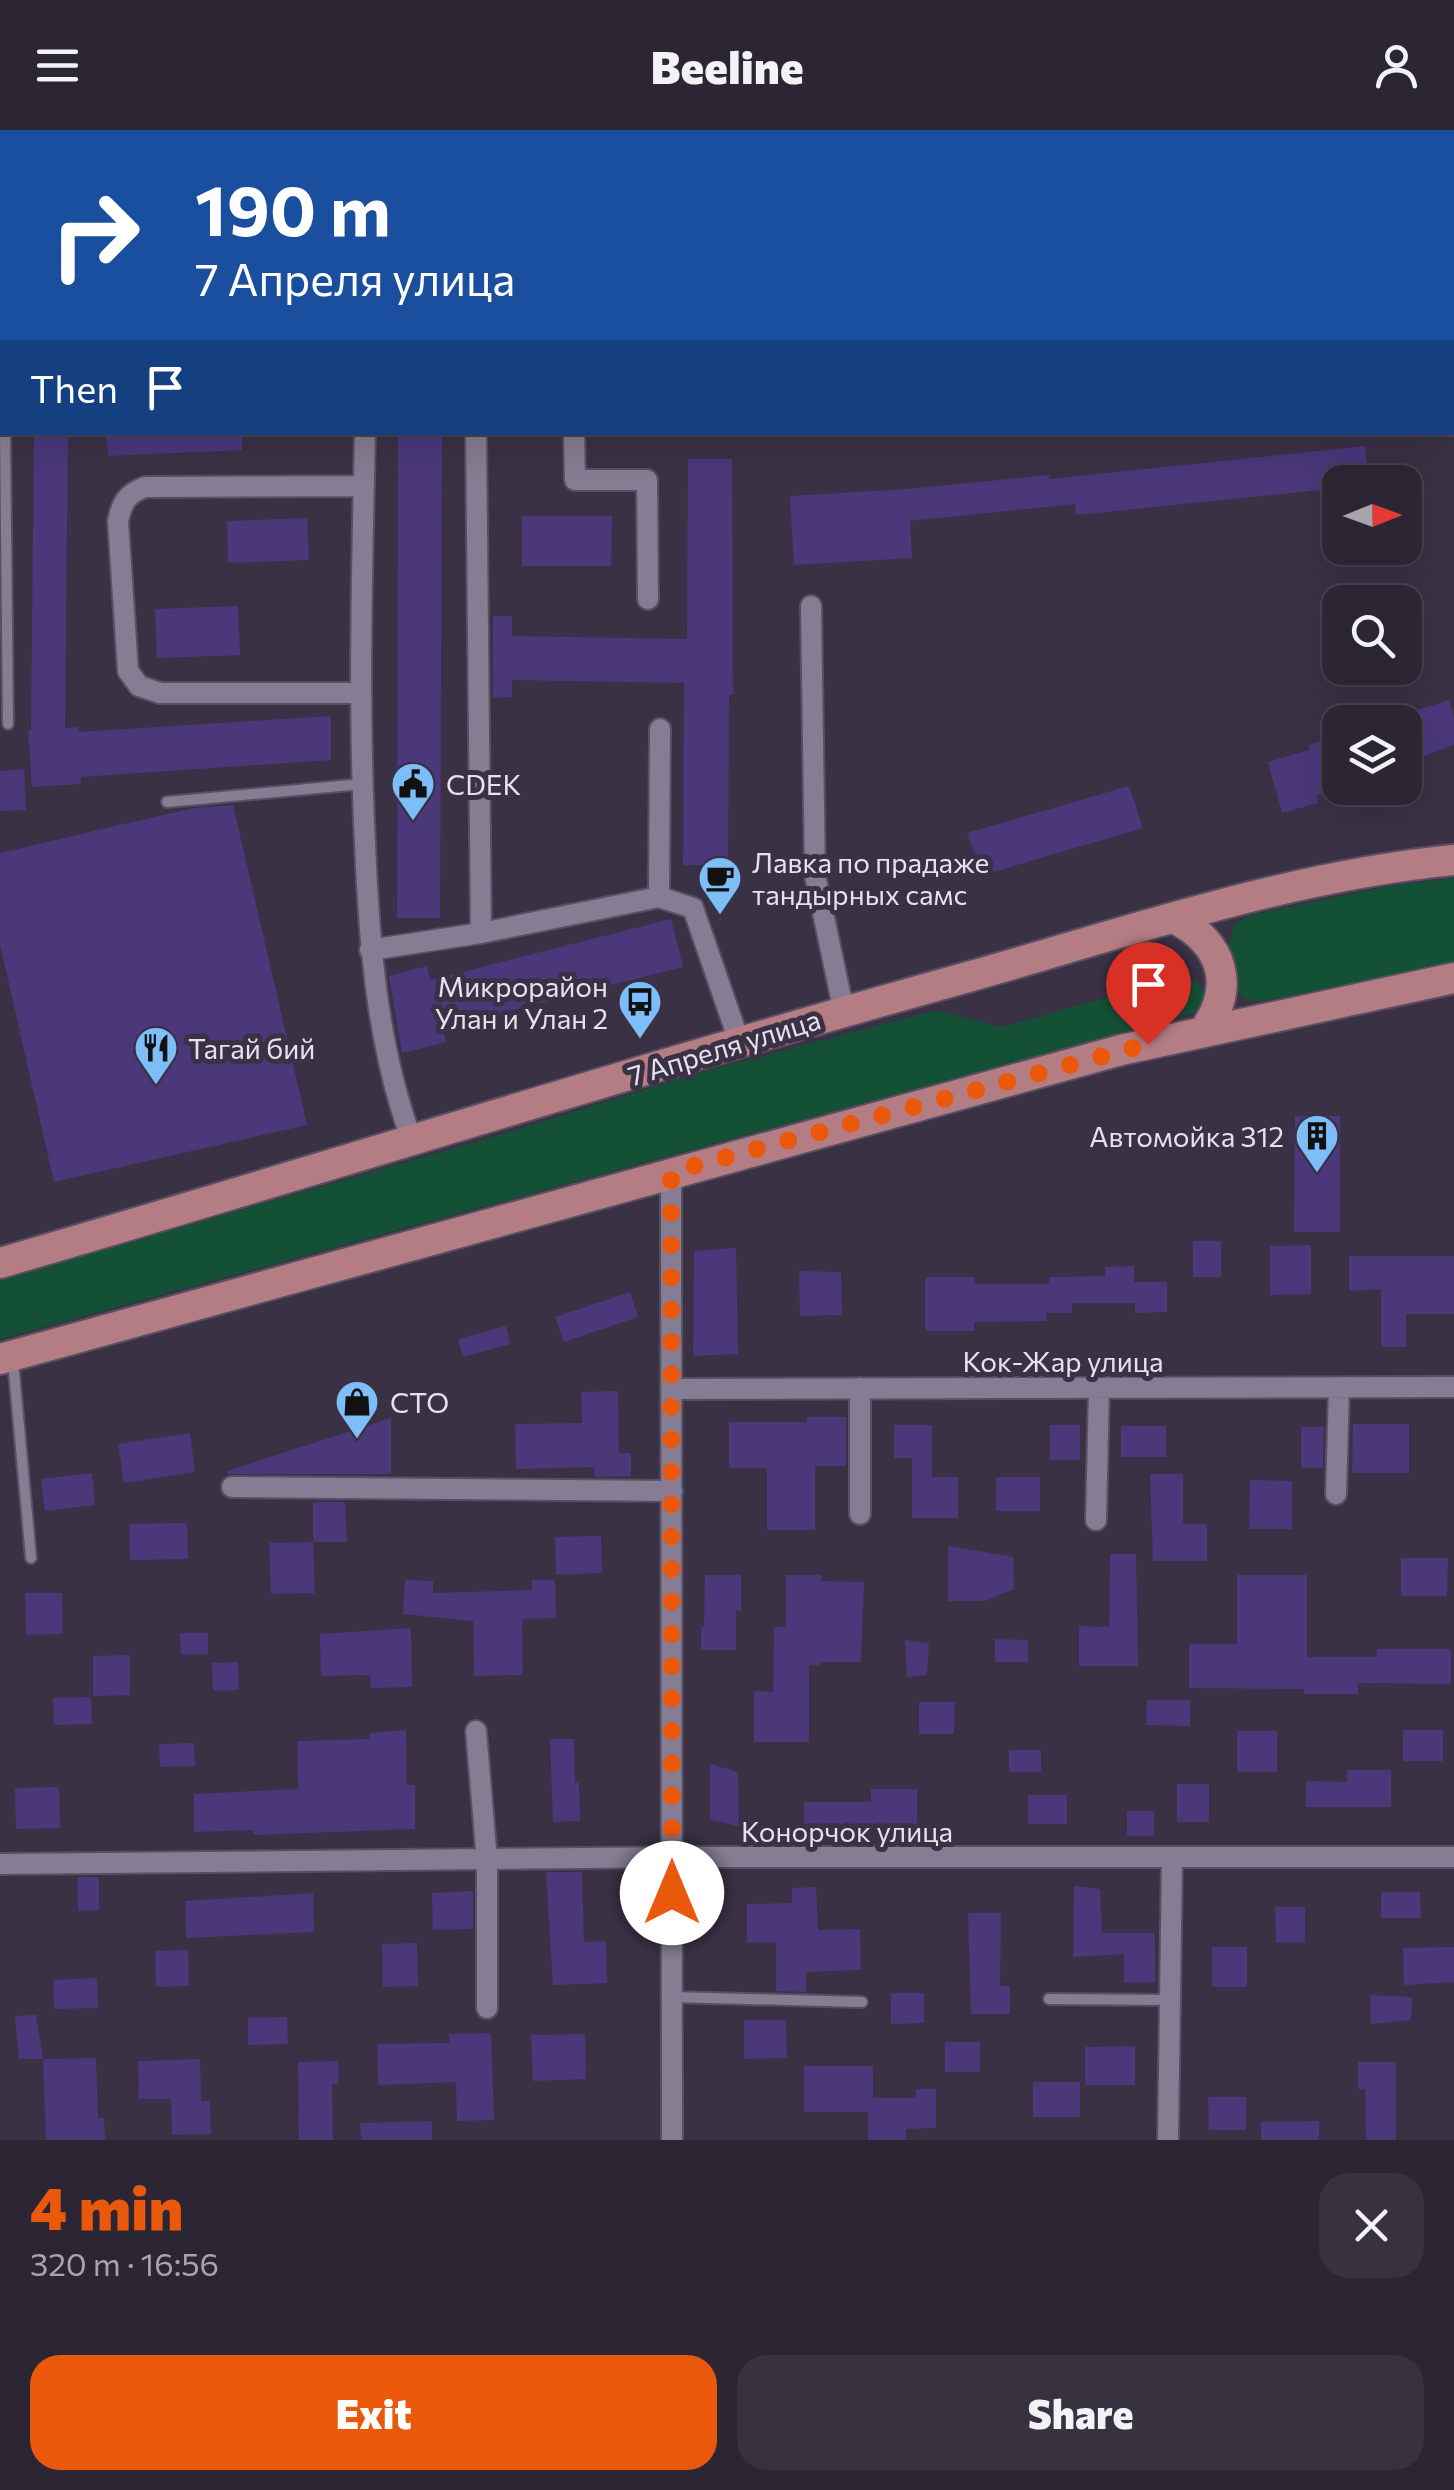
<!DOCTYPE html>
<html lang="en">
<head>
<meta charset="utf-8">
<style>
	:root { --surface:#2c2534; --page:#383140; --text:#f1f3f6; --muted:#a6a5ac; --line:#48424f; --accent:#ea580c }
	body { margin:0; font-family:Commissioner,sans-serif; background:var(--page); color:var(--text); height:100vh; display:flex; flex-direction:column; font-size:38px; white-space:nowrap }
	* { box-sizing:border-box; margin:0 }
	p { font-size:32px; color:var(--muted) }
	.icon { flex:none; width:55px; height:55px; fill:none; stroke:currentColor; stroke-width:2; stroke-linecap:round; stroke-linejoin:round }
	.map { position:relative; height:2010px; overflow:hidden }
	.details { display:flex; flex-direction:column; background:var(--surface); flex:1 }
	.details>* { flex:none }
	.banner { position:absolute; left:0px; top:0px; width:1455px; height:305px; box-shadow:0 10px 40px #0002,0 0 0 2px var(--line); background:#1a4fa0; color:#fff; overflow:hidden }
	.needle { width:65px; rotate:89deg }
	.fabs { position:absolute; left:1322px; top:335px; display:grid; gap:20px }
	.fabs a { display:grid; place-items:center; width:100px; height:100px; border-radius:20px; background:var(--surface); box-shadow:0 10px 40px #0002,0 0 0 2px var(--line); font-size:50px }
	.pin { position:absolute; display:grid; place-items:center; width:85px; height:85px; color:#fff; margin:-102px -42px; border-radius:50% 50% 50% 0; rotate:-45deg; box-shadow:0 0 10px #0007 }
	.pin .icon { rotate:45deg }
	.me { position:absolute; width:110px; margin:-55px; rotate:0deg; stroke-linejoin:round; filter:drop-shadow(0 0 8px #0008) }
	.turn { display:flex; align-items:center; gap:35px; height:210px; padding:0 30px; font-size:45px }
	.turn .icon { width:130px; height:130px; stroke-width:2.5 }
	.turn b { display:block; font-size:70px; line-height:85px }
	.then { display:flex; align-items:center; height:95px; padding:0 30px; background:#0003; gap:20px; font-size:38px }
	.round { display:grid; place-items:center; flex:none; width:105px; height:105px; border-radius:30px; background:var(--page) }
	.head { display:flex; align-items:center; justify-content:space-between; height:170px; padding:0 30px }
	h1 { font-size:60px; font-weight:800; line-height:75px; color:var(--accent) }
	.primary-button { display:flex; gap:20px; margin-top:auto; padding:20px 30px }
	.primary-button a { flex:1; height:115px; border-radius:30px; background:var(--accent); color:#fff; font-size:40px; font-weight:800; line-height:115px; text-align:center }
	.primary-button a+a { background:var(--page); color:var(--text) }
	header { display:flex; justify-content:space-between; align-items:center; height:130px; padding:0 30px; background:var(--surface); font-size:45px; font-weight:800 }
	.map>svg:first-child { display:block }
	.green { fill:#135036 }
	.building { fill:#4a387b }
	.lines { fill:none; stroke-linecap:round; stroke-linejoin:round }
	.service-casing { stroke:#585062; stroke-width:14 }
	.minor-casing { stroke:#585062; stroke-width:24 }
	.primary-casing { stroke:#585062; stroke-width:34 }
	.service { stroke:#867c93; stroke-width:10 }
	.minor { stroke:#867c93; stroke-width:20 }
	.primary { stroke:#b47c83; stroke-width:30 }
	.route { stroke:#ea580c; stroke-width:18; stroke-dasharray:0 32.4 }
	.labels { text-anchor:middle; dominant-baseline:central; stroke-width:10; stroke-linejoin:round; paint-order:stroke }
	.poi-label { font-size:28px; fill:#e6e1ee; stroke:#3a3145; text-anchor:start }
	.street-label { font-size:28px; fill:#e6e1ee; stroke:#3a3145 }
</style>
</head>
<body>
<header><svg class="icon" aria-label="menu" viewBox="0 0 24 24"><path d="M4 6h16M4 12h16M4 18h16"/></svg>Beeline<svg class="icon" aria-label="person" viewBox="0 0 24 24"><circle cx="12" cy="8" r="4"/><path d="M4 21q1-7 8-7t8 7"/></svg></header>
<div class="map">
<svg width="1454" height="2010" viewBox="0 0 1454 2010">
	<rect width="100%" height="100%" fill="#3a3145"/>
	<!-- green -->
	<path class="green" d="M1454 748V834L1263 871 1246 870 1229 852 1228 819 1234 795 1250 785 1390 756Z
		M1175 848 1197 851 1206 866 1196 882 0 1209V1150L510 1002 691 945 937 880 1002 897Z"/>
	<!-- building -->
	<path class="building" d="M34 302H68L65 598 78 597V602L331 586V630L81 647V654L32 657 28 600H31Z
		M106 302H242V320L108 326Z
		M398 306H442L440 788H397Z
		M1365 316 1368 352H1340V358L1076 385 1075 374 910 391 912 428 794 435 790 366 908 359 1049 345V349Z
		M688 329H732L733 564 729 565 728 735H683L684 553 512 550V567L493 568V486H512V506L687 509Z
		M522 386H612L611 436H522Z
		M307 388 309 430 228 433 227 391Z
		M238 476 240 525 157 528 155 479Z
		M1449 570 1454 589V615L1405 633V584Z
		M1340 605V657L1316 666 1318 673 1282 683 1268 632 1309 620 1308 615Z
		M24 639 26 680 0 681V641Z
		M1129 656 1143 698 983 745 967 703Z
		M233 675 307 995 54 1052 0 814V723L193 678Z
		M671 789 683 837 442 898 446 912 402 923 389 846 427 836 430 850Z
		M1295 986H1340V1102H1294Z
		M1193 1111H1221V1147H1193Z
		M1311 1115V1164L1270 1165V1116Z
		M736 1118 738 1224 693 1226 694 1121Z
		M1349 1126H1454V1184H1406V1217H1381V1159L1349 1161Z
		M1134 1136V1152H1167V1182L1135 1183V1173H1072V1183H1046V1191L974 1192V1201H925V1147H974V1154H1049V1147L1105 1146V1137Z
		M799 1141 841 1142 842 1185 800 1186Z
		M630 1162 638 1187 564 1212 555 1187Z
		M506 1196 510 1214 463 1227 458 1209Z
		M618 1261 619 1323H631V1346L595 1347 594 1337 516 1339 515 1294 582 1293 581 1262Z
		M807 1287H846V1336H815V1400H767V1338H729V1292H807Z
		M391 1288V1344H228L227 1341Z
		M1353 1294H1409V1343H1352Z
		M894 1295H932V1347H958V1388H912V1328H894Z
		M1050 1295H1080V1330H1050Z
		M1121 1296H1166V1327H1121Z
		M1301 1297H1324L1323 1338H1301Z
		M190 1303 195 1342 124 1353 118 1314Z
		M92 1343 95 1375 45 1381 41 1349Z
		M1150 1344H1183V1394H1207V1431H1153Z
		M996 1347H1040V1381H996Z
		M1250 1350 1292 1351V1399H1249Z
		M313 1372H345L347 1412H313Z
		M187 1393 188 1429 130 1430 129 1394Z
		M601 1406 602 1443 556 1445 555 1407Z
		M313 1412 315 1463 271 1464 269 1413Z
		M948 1416 1013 1427 1014 1459 985 1471H948Z
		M1110 1424H1136L1138 1536H1079V1496L1109 1497Z
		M1401 1428H1448L1447 1466H1401Z
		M705 1445H741V1481H736V1520H701V1497H704Z
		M786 1445H821V1451L864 1452 861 1532H820V1536L809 1535V1612H754V1561L773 1562 774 1497H786Z
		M1237 1445H1307V1527H1377V1519H1451V1554L1358 1553V1564H1304V1559L1189 1558V1514H1237Z
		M405 1450 433 1451V1463L532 1460V1450H555L556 1488 522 1489 523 1545 474 1546 473 1491 403 1484Z
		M25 1463H62L63 1504 26 1505Z
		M411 1498 412 1557 371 1558 370 1545 321 1546 320 1504Z
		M180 1503H208V1524L181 1525Z
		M995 1509 1028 1510V1532H995Z
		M905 1510 929 1513 927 1545 907 1547Z
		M130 1525V1565L93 1566V1526Z
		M238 1532 239 1560 213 1561 212 1533Z
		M91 1567 92 1594 54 1595 53 1568Z
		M1147 1570H1190V1596L1146 1595Z
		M919 1572H955L954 1604H919Z
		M406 1600 407 1655H415V1699L253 1705V1700L194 1702V1664L298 1659 297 1611 370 1609V1603Z
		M1403 1600H1443V1631H1403Z
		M1237 1601H1277V1642H1237Z
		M550 1609H574L575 1653H579L580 1691 553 1692Z
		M194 1613 195 1636 160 1637 159 1614Z
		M1009 1620H1041V1642H1009Z
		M710 1634 738 1642 739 1696 710 1690Z
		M1347 1640H1391V1677H1306V1651L1347 1652Z
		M1177 1654H1209V1692H1177Z
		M59 1657 60 1698 16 1699 15 1658Z
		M871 1659H917V1700L804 1698V1672H871Z
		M1028 1665H1067V1694H1028Z
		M1127 1681H1154V1706H1127Z
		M546 1742H582L584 1812 606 1811 607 1853 553 1855Z
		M77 1747H99V1780L78 1781Z
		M1074 1756 1100 1759 1102 1803H1155V1852L1124 1853V1824L1073 1827Z
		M816 1757 818 1800 860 1799 861 1840 806 1842V1862L776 1861V1812L747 1813V1774L792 1773V1758Z
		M473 1761V1799L433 1800 432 1763Z
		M1381 1762H1420L1421 1788H1381Z
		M313 1763 314 1802 186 1808 185 1771Z
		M1275 1777H1305V1812L1276 1813Z
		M968 1783H1001L1000 1856H1010V1884H971Z
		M417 1813 418 1856 383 1857 382 1814Z
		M1212 1817H1247V1857H1212Z
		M1454 1817V1852L1404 1855 1403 1818Z
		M188 1820 189 1856 156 1857 155 1821Z
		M97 1848 98 1878 54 1879 53 1850Z
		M891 1863H924V1893L891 1894Z
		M1370 1865 1412 1867 1411 1890 1371 1894Z
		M36 1885 43 1929H19L15 1886Z
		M287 1887 288 1914 248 1915V1888Z
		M744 1890H786L787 1928 744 1929Z
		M491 1903 494 1990 457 1991 456 1952 378 1955 377 1914 450 1913 449 1904Z
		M585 1904 586 1949 533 1951 531 1905Z
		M945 1912H980V1942H945Z
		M1135 1916V1955H1085V1917Z
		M96 1928 98 1988H104L105 2010H46L43 1929Z
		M200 1929 201 1971H210L211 2004 172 2005 171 1969H139L138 1931Z
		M338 1931 339 1954H332L333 2010H299L298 1932Z
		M1358 1932H1396V2010H1366L1365 1959H1358Z
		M804 1936H873V1968H916V1959H936V1998L906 1999V2010H868V1982H804Z
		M1033 1952H1080V1987H1033Z
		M1208 1967H1246V2000H1209Z
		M432 1991V2010H361L360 1993Z
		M1319 1991V2010H1261V1992Z"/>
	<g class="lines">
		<defs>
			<path id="service" d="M964 0V2
				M770 1 781 0
				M1452 26H1454
				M5 302 8 594
				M167 672 362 654
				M13 1231 31 1428
				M672 1867 862 1872
				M1049 1869 1170 1870"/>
			<path id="minor" d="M365 302C362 439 358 576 365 713 369 813 377 916 412 1011
				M476 302 481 803
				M574 302 575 350H647L648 469
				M811 476 815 745 844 882
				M361 563H160L139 556 128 541 118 391C122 372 127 364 145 357L364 356
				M659 767 660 599
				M370 820 481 803 659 767 693 778 739 911
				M671 1042 672 2010
				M671 1259 1454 1257
				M232 1357 672 1361
				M1336 1364 1339 1258
				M860 1384V1258
				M1096 1390 1099 1258
				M476 1601 487 1731V1878
				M0 1734 684 1727H1454
				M1168 2010 1172 1729"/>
			<path id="primary" d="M1176 789C1223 814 1236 856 1204 901
				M0 1133C323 1039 644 937 968 847 1127 802 1289 746 1454 730
				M0 1229 1121 920 1454 848"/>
		</defs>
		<!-- service casing -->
		<use href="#service" class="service-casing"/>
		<!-- minor casing -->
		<use href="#minor" class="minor-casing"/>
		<!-- primary casing -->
		<use href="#primary" class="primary-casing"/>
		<!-- service -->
		<use href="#service" class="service"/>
		<!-- minor -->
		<use href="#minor" class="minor"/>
		<!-- primary -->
		<use href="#primary" class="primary"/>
	</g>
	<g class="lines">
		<!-- route -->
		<path class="route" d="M672 1763 671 1042 1148 914"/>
	</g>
	<!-- icons -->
	<defs>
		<symbol id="civic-pin" viewBox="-11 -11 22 30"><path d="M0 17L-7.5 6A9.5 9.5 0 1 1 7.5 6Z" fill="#7dbef9" stroke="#3a3145"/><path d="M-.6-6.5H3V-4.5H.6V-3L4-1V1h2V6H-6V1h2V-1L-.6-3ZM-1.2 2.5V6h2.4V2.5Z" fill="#111"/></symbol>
		<symbol id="cafe-pin" viewBox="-11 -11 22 30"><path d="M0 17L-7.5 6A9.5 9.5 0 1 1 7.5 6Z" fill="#7dbef9" stroke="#3a3145"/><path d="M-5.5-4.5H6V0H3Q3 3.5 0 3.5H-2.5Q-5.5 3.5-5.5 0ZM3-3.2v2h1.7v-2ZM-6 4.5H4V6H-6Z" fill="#111"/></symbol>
		<symbol id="bus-pin" viewBox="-11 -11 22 30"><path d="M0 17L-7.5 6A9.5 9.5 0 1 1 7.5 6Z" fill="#7dbef9" stroke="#3a3145"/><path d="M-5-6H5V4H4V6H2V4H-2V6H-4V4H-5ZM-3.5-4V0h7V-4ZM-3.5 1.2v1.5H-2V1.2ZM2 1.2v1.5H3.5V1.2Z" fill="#111"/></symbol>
		<symbol id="restaurant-pin" viewBox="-11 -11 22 30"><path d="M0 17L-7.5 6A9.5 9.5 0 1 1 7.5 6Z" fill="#7dbef9" stroke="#3a3145"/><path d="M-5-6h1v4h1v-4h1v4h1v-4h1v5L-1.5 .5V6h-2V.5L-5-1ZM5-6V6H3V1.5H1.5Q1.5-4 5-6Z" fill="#111"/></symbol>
		<symbol id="building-pin" viewBox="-11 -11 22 30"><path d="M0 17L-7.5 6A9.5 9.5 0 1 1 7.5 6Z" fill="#7dbef9" stroke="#3a3145"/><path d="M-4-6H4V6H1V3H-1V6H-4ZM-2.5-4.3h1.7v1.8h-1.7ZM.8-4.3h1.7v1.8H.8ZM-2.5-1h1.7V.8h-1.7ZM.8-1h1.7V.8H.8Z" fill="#111"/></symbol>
		<symbol id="shop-pin" viewBox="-11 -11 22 30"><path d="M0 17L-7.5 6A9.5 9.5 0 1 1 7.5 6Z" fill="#7dbef9" stroke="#3a3145"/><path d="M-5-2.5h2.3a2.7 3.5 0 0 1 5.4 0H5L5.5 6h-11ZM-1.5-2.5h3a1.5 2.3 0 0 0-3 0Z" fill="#111"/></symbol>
	</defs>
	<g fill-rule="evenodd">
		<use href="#civic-pin" x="388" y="629" width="50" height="68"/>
		<use href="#cafe-pin" x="695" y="723" width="50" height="68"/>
		<use href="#bus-pin" x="615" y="847" width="50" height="68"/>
		<use href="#restaurant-pin" x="131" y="893" width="50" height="68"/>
		<use href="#building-pin" x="1292" y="981" width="50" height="68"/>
		<use href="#shop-pin" x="332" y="1247" width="50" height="68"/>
	</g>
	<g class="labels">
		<!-- poi labels -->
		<g class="poi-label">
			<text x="446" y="654">CDEK</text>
			<text x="752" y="732">Лавка по прадаже<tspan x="752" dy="32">тандырных самс</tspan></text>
			<text x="608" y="856" text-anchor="end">Микрорайон<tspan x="608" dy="32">Улан и Улан 2</tspan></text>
			<text x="188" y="918">Тагай бий</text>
			<text x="1284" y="1006" text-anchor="end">Автомойка 312</text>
			<text x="390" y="1272">СТО</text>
		</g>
		<!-- street labels -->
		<g class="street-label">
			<text transform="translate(724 917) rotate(-17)">7 Апреля улица</text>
			<text x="1063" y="1231">Кок-Жар улица</text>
			<text x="847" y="1701">Конорчок улица</text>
		</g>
	</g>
</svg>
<div class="fabs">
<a><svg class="needle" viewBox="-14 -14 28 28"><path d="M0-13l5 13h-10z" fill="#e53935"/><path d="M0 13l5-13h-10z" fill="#a6a5ac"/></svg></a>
<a><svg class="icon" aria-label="search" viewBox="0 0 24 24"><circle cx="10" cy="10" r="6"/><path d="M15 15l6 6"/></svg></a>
<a><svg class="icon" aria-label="layers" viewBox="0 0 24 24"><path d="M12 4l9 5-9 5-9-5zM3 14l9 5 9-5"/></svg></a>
</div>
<div class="pin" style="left:1148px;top:914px;background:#d93025"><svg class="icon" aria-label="arrive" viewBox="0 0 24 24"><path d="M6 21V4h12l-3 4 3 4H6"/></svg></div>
<svg class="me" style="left:672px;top:1763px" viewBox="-20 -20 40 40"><circle r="19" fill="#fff"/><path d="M0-13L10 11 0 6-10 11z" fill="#ea580c"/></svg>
<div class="banner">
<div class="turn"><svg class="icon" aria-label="right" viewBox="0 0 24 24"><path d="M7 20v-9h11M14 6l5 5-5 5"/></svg><div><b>190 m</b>7 Апреля улица</div></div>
<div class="then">Then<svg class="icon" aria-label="arrive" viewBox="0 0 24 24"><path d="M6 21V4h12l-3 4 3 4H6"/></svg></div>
</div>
</div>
<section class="details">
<div class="head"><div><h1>4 min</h1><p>320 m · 16:56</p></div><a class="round"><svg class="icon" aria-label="close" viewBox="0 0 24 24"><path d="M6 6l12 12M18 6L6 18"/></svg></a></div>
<div class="primary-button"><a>Exit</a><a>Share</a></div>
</section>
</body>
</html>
